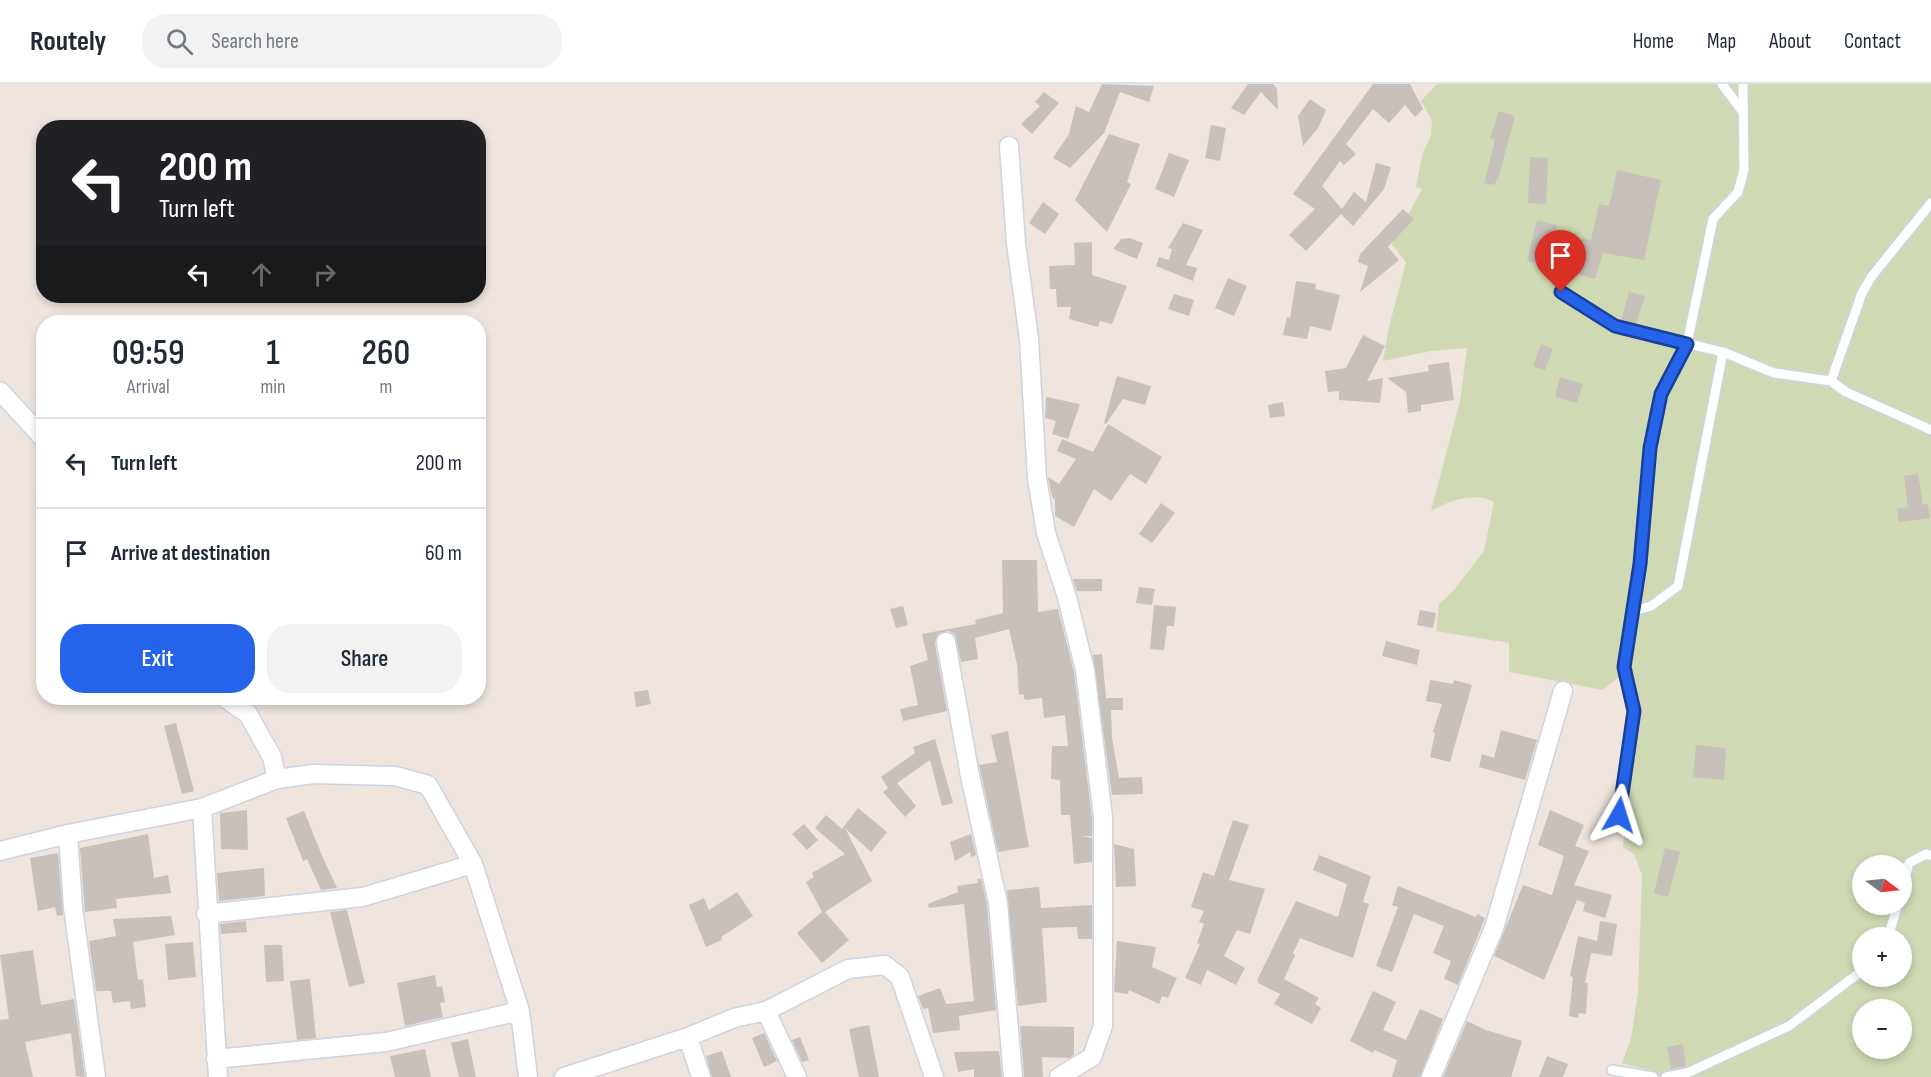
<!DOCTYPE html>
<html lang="en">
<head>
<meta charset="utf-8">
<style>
	:root { --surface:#fff; --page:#f2f2f3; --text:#1f2937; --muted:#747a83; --line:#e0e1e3; --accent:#2563eb }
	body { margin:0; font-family:"Sofia Sans Condensed",sans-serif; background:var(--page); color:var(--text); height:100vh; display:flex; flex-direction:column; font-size:22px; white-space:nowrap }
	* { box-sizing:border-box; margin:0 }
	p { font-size:20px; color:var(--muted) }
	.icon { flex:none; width:33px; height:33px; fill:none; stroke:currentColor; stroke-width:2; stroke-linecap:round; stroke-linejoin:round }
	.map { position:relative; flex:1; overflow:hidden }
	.panel { position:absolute; left:36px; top:231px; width:450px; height:390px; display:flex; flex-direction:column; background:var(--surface); border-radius:24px; box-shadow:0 3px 9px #0003 }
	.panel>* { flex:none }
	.guide { position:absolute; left:36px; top:36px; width:450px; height:183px; border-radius:24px; box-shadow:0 3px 9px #0003; background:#202124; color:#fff; overflow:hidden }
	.needle { width:39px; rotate:105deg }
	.buttons { position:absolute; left:1852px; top:771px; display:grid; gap:12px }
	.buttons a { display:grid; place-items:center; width:60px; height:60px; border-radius:50%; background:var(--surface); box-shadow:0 3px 9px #0003; font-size:30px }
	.pin { position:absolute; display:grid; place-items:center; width:51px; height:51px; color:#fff; margin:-62px -26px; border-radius:50% 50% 50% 0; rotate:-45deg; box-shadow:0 0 6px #0007 }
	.pin .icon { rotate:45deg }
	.me { position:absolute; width:66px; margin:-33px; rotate:6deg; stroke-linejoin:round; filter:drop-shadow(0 0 4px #0008) }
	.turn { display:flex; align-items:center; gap:21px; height:126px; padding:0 24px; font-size:27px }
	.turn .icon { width:78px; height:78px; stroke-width:2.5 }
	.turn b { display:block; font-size:42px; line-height:51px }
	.lanes { display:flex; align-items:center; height:57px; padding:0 24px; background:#0003; justify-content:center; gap:30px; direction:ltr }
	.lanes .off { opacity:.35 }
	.eta { display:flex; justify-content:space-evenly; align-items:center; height:102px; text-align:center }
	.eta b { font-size:36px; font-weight:600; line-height:42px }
	.button { display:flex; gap:12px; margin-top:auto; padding:12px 24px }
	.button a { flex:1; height:69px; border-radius:24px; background:var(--accent); color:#fff; font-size:24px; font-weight:600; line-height:69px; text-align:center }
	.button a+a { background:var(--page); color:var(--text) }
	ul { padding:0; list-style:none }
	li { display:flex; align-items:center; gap:18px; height:90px; padding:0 24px; border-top:2px solid var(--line) }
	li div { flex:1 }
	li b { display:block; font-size:22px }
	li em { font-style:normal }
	header { display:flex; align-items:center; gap:36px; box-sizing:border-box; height:84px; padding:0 30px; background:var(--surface); border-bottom:2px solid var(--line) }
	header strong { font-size:28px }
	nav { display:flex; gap:33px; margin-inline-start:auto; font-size:21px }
	.search { width:420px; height:54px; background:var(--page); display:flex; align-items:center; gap:15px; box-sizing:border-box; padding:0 21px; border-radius:24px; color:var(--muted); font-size:22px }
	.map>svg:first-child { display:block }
	.cemetery { fill:#cfdab4; fill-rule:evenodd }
	.building { fill:#c8c0ba }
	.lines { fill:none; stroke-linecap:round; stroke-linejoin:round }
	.lane-casing { stroke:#ccd4df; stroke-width:12 }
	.street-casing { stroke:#ccd4df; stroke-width:21 }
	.lane { stroke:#fff; stroke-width:9 }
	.street { stroke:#fff; stroke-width:18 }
	.route-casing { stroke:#184099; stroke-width:15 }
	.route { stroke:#2563eb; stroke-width:10 }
</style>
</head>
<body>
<header>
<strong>Routely</strong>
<div class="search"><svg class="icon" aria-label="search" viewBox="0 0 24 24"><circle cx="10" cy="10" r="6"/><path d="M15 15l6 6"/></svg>Search here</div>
<nav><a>Home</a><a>Map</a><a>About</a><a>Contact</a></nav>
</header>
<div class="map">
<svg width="1931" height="993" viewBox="0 0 1931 993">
	<rect width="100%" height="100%" fill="#efe4de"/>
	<!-- cemetery -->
	<path class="cemetery" d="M1437 0H1931V993H1662L1652 987 1622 979 1631 955 1638 908 1642 791 1634 770 1623 763 1638 623 1628 585 1603 606 1509 588V559L1436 547 1439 520 1453 507 1484 467 1494 418C1474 407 1449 417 1431 427L1460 317 1467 264 1430 267 1383 277 1389 243 1406 178 1392 160 1422 105 1416 103 1422 72 1431 51 1432 36 1421 17ZM1863 782H1902V820H1863ZM1863 854H1902V892H1863ZM1863 926H1902V964H1863Z"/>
	<!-- building -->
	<path class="building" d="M1102 0 1154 2 1149 18 1120 8 1104 49 1070 84 1053 74 1069 50 1076 22 1089 28Z
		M1248 0H1273L1277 5 1278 26 1261 8 1244 31 1231 24Z
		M1373 0H1410L1423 25 1415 33 1405 21 1389 39 1373 25 1346 60 1356 70 1344 81 1340 77 1322 102 1342 125 1354 108 1366 118 1376 79 1391 83 1384 105 1353 142 1341 130 1306 167 1289 151 1315 125 1293 110Z
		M1044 8 1059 19 1032 50 1021 40 1040 22 1035 18Z
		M1310 15 1326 26 1318 44 1303 62 1298 32Z
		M1499 27 1515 32 1499 92 1494 101 1484 99 1495 56 1490 54Z
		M1211 41 1226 44 1220 77 1205 74Z
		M1109 50 1140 60 1127 98 1131 100 1107 148 1075 116Z
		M1169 69 1189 76 1174 113 1155 105Z
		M1530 73 1548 74 1546 120 1528 119Z
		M1617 86 1661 96 1644 176 1603 169 1595 195 1527 177 1537 136 1557 141 1554 152 1581 158 1582 154 1591 156 1599 120 1609 122Z
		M1043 118 1059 130 1045 150 1029 139Z
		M1403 125 1414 135 1388 163 1399 176 1360 208 1368 182 1358 178 1360 170Z
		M1183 139 1203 146 1186 181 1197 184 1193 197 1156 182 1159 173 1169 176 1172 165 1168 164Z
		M1130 154 1143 159 1137 175 1113 165 1121 155Z
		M1092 158V191L1127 202 1112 240 1100 237 1098 243 1069 235 1071 223H1057L1056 205H1050L1049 182 1075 181 1074 159Z
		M1228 194 1247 202 1234 232 1215 224Z
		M1296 197 1316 200 1315 205 1340 211 1331 247 1310 242 1307 255 1283 251 1287 233 1290 234Z
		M1629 208 1645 212 1636 240 1621 236Z
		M1174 210 1194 216 1189 232 1168 225Z
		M1363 251 1385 262 1367 297 1383 294 1380 319 1339 316V307L1328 308 1325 287 1346 284Z
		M1541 260 1553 265 1545 286 1533 282Z
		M1449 278 1454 316 1421 321V327L1408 329 1406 308 1387 294 1429 287 1428 281Z
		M1117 292 1151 302 1145 321 1123 315 1106 340 1104 339Z
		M1560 293 1583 300 1577 319 1555 313Z
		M1046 313 1080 320 1068 355 1052 350 1056 337 1045 334Z
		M1283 318 1285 332 1270 334 1268 321Z
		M1108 340 1162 373 1146 400 1130 390 1111 417 1094 405 1074 443 1055 432V416L1052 413 1048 393 1059 400 1076 375 1057 367 1062 355 1093 368Z
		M1918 390 1923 421 1928 420 1930 434 1899 438 1897 425 1908 423 1904 392Z
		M1161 419 1175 429 1152 459 1139 450Z
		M1002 476H1037L1038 528 1058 525 1074 588 1092 734V752H1082L1092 754V778L1074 780 1070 731H1061L1060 696 1051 695 1052 662H1068L1065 631 1044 634 1042 614 1025 616 1023 610 1019 611 1017 580 1009 545 975 554 978 575 961 578 955 551 949 547 938 550 935 560 947 627 903 637 900 625 918 621 910 582 928 576 922 550 976 540 975 536 1003 529Z
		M1073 495H1102V507H1077Z
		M1139 503 1155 505 1152 521 1136 519Z
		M1154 521 1176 523 1174 542H1167L1164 566 1150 565Z
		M903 522 908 541 896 544 890 525Z
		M1420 526 1436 529 1433 544 1417 541Z
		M1386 557 1420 566 1417 581 1382 572Z
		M1102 570 1106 614H1123V626H1111L1112 654 1119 694 1142 693 1143 710 1112 711 1093 571Z
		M1430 596 1453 600 1454 596 1472 601 1450 678 1430 673 1435 649 1433 648 1442 620 1426 617Z
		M648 606 651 620 636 623 634 608Z
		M176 639 194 707 182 710 164 642Z
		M1501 646 1537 656 1525 696 1479 683 1482 670 1494 674Z
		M1008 647 1029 763 998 768 979 681 997 678 991 651Z
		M935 655 953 719 942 722 930 676 897 699 916 722 905 733 883 708 888 704 881 693 915 669 913 663Z
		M1696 661 1726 664 1724 696 1693 693Z
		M858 724 887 748 871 768 845 744 872 797 825 828 849 856 822 879 797 849 822 828 806 798 814 793 812 789 845 770 815 744 826 731 842 745Z
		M247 726 248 766 221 765 220 729Z
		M1550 726 1584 741 1575 762 1589 767 1574 801 1612 811 1605 834 1583 827 1585 819 1577 816 1544 896 1494 872 1523 801 1552 811 1564 772 1538 761Z
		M304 727 323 774 337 804 321 806 307 775 303 777 286 734Z
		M1233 736 1249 741 1229 796 1265 805 1250 850 1237 846 1224 872 1245 884 1236 901 1207 886 1201 901 1185 894 1200 860 1197 859 1204 840 1199 838 1204 827 1191 823 1203 788 1214 792Z
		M804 740 818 756 807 766 792 750Z
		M148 750 154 794 168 791 171 809 116 815 117 824 85 828 80 764Z
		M971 750 976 771 971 773 970 768 955 777 950 758Z
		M1114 760 1134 765 1136 802 1116 803Z
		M1665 764 1680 768 1668 813 1654 809Z
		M58 769 63 831 57 832 55 823 38 827 30 774Z
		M1319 771 1371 792 1363 818 1369 820 1353 874 1300 854 1293 869 1295 871 1284 895 1319 914 1315 920 1321 924 1312 940 1274 920 1280 910 1258 899V894L1296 817 1338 833 1347 800 1313 786Z
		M264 784 265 812 219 817 217 789Z
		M981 794 987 821 996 926 959 932 960 946 933 949 928 924 923 925 918 912 940 904 946 920 974 917 964 820 929 824 928 820 958 808 957 802 978 799 977 795Z
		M1398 802 1476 833 1477 830 1485 834 1458 901 1444 895 1451 877 1433 869 1444 842 1414 830 1392 888 1376 882 1398 823 1392 821Z
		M1039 803 1041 824 1092 821V855H1078L1077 843 1042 844 1047 918 1018 922 1007 806Z
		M737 808 753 832 721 853 722 856 706 863 689 821 704 814 709 826Z
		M347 826 365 899 349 903 330 828Z
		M171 832 175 851 133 858 138 896 143 895 146 923 131 925 130 917 113 919 111 907H96L89 857 116 852 113 835Z
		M246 837 247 848 221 850 220 840Z
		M1600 837 1617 840 1612 872 1591 869 1585 899H1588L1586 930 1579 929 1578 934 1569 932 1573 893 1570 892 1578 852 1597 857Z
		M1117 857 1156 863 1152 883 1177 894 1168 914 1162 912 1159 920 1129 906 1128 910 1114 908Z
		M193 858 196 893 168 896 165 860Z
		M264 861H282L284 897 266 898Z
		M33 866 41 921 74 915 85 993 76 992 71 949 25 958 33 993H0V936L9 935 0 871Z
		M435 891 437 903 442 902 445 918 440 919 443 933 405 942 397 899Z
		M310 895 316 954 297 956 290 897Z
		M1373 907 1396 918 1383 946 1406 956 1420 925 1443 935 1420 993H1392L1397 976 1374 966 1373 969 1350 957Z
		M1467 937 1486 946 1522 957 1511 993H1443Z
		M869 941 879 993H859L849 945Z
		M1020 942 1074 943V971L1069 974 1042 973 1043 993H1024Z
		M764 949 777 977 764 983 752 954Z
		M800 953 809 976 802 978 792 956Z
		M468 955 476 993H459L451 959Z
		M1683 960 1686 982 1671 985 1667 963Z
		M425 965 431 993H395L390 972Z
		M722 967 731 993H712L706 972Z
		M999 967 1002 993H974V985L958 988 954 968Z
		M1547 972 1568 980 1563 993H1539Z"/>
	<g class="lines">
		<defs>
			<path id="lane" d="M1722 0 1743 28
				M1561 208 1615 242 1723 268 1774 289 1831 297 1846 308 1931 346
				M1831 297 1862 209 1872 192 1931 119
				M1633 527 1651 522 1678 502 1723 268
				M1619 731 1634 627 1624 583 1640 480 1650 364 1661 310 1687 260 1713 135 1738 108 1744 86 1743 0
				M1902 805 1909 779 1926 770 1931 771
				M1888 854 1898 820
				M1612 986 1653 993
				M1666 993 1687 989 1789 942 1863 886"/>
			<path id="street" d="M1009 62 1016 159 1029 255 1037 394 1046 449 1067 513 1085 586 1103 733V942L1092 973 1059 993
				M0 307 44 355
				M946 558 970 692 998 819 1013 993
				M225 614 248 630 272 673 277 695
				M202 724 218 993
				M68 750 73 823 96 993
				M0 767 68 750 202 724 277 695 313 690 395 692 428 701 473 780 520 927 528 993
				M206 830 363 813 473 780
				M766 927 797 993
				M688 953 701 993
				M216 975 386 958 520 927
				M564 993 688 953 734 934 766 927 848 885 885 881 900 893 934 993
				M1431 993 1494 844 1563 607"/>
		</defs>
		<!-- lane casing -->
		<use href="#lane" class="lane-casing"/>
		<!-- street casing -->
		<use href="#street" class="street-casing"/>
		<!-- lane -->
		<use href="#lane" class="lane"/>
		<!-- street -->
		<use href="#street" class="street"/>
	</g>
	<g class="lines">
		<defs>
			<path id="route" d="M1561 208 1615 242 1687 260 1661 310 1650 364 1640 480 1624 583 1634 627 1619 731"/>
		</defs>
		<!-- route casing -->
		<use href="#route" class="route-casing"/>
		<!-- route -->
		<use href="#route" class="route"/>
	</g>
</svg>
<div class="buttons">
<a><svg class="needle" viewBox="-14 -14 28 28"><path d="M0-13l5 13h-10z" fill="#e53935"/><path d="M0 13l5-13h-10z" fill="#747a83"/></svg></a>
<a>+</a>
<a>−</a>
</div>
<div class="pin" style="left:1561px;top:208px;background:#d93025"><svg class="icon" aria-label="arrive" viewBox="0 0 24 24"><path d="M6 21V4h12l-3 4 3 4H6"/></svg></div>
<svg class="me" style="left:1619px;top:731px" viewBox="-20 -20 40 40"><path d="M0-17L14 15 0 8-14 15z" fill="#2563eb" stroke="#fff" stroke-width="4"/></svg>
<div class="guide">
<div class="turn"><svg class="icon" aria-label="left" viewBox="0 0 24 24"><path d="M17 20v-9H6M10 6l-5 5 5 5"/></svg><div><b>200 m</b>Turn left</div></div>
<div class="lanes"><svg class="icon" aria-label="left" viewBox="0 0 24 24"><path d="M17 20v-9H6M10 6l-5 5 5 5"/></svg><svg class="icon off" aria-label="ahead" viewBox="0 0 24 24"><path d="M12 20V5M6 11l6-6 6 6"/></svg><svg class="icon off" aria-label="right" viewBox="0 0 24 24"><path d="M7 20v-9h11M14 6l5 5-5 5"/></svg></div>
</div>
<section class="panel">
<div class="eta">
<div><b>09:59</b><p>Arrival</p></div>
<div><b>1</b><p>min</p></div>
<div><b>260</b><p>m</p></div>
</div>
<ul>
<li><svg class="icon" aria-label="left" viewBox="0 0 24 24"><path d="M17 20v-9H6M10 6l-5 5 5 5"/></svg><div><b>Turn left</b></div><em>200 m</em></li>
<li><svg class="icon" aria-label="arrive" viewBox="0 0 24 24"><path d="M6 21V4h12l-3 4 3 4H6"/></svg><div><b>Arrive at destination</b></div><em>60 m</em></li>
</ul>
<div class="button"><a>Exit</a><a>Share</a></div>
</section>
</div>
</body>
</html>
